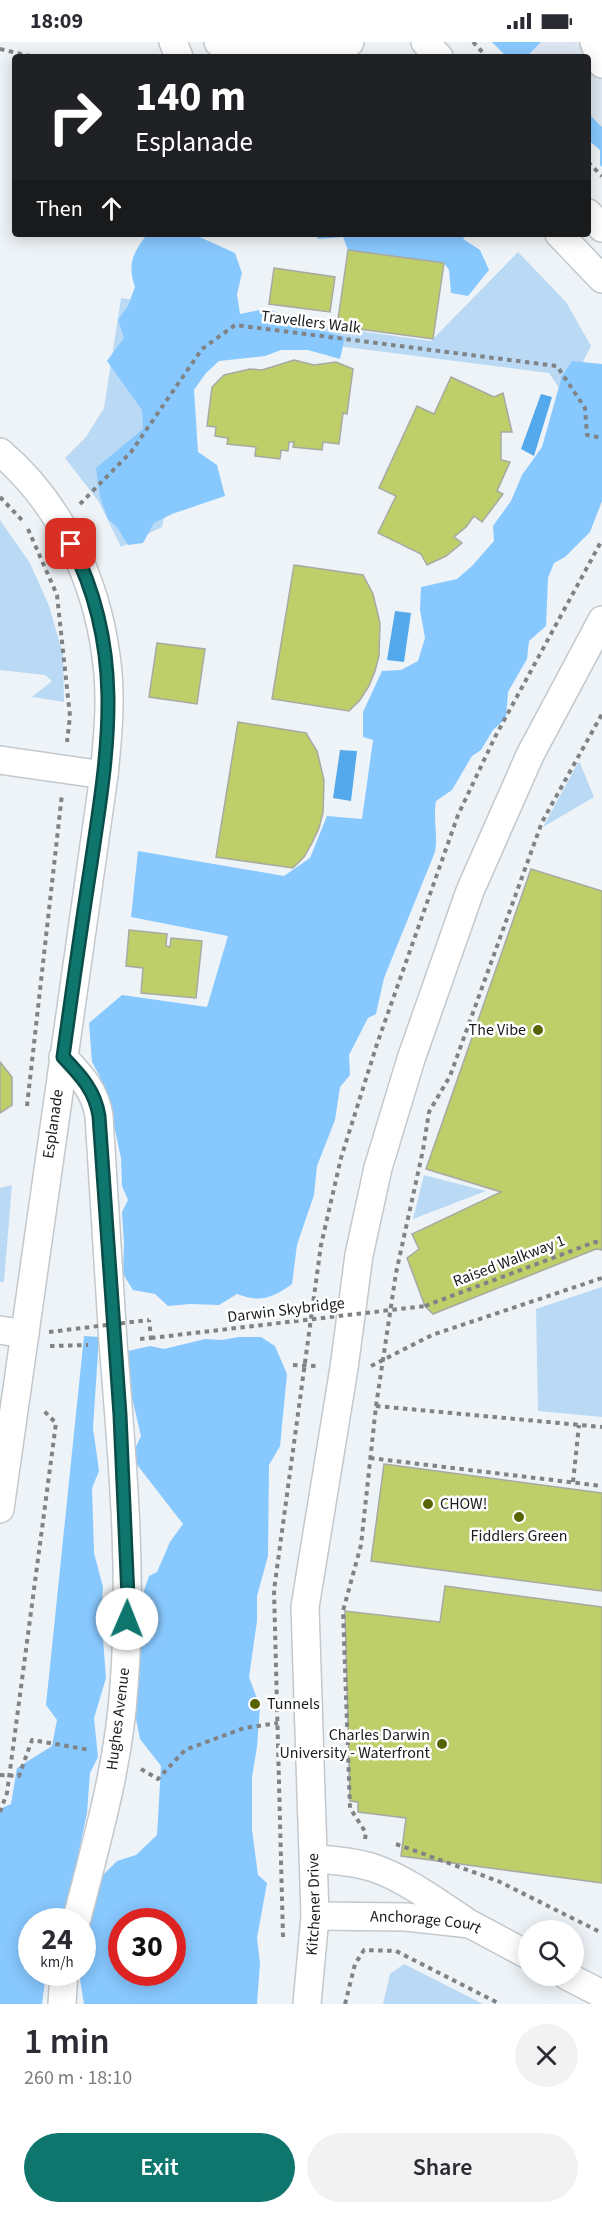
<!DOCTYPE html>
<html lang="en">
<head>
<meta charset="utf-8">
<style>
	:root { --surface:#fff; --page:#f2f2f3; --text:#2b2b33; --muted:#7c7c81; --accent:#0f766e }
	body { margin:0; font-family:"Source Sans 3",sans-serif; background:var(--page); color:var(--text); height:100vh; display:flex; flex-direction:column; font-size:22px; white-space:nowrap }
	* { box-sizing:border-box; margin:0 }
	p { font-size:20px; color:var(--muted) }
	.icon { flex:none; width:33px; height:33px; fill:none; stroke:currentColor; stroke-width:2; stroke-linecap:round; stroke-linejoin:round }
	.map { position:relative; height:1962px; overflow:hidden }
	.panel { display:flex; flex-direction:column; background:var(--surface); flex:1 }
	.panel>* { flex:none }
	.top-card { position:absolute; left:12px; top:12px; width:579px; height:183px; border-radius:6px; box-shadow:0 3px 15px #0003; background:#202124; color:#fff; overflow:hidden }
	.buttons { position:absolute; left:518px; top:1878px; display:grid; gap:12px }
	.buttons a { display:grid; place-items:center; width:66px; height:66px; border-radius:50%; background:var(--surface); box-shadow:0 3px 15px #0003; font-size:30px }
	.speed { position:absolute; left:18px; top:1866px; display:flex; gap:12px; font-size:30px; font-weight:700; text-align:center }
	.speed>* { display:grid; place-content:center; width:78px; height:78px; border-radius:50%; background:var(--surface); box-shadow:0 3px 15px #0003; line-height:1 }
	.speed small { font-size:15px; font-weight:400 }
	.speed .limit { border:9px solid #d22; background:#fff; color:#111 }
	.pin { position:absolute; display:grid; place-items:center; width:51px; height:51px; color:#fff; margin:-26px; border-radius:12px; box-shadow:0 3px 9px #0006 }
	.me { position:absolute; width:66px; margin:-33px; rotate:1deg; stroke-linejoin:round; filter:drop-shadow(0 0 4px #0008) }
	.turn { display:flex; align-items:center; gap:21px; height:126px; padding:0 24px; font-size:27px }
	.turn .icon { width:78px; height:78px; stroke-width:2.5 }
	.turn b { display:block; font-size:42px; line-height:51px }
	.then { display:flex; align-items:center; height:57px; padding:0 24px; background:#0003; gap:12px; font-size:22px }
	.round { display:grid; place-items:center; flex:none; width:63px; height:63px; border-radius:32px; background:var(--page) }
	.summary { display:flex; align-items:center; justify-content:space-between; height:102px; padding:0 24px }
	h1 { font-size:36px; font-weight:600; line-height:45px }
	.action { display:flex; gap:12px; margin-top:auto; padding:12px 24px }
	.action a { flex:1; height:69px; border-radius:36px; background:var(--accent); color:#fff; font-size:24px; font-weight:600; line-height:69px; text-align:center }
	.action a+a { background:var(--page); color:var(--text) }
	.status { display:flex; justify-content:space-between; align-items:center; height:42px; padding:0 30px; background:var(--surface); direction:ltr }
	.status svg { height:16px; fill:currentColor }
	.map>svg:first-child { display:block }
	.built { fill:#dce7f1 }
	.green { fill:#bad9f5 }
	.forest { fill:#87c8ff; fill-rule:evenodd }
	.water { fill:#54a9ec }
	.building { fill:#becf6a; stroke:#a7a9a3; stroke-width:1.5 }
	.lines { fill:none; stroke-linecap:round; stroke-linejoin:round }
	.minor-casing { stroke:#c3c8cc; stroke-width:30 }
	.path { stroke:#808385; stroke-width:4; stroke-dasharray:4.5 4.5; stroke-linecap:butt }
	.minor { stroke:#fff; stroke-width:27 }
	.path-bridge { stroke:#808385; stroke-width:4; stroke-dasharray:4.5 4.5; stroke-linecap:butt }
	.route-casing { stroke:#0a4d48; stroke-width:15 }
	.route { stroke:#0f766e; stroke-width:10 }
	.poi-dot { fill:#586304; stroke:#fff; stroke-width:2 }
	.labels { text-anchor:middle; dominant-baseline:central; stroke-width:5; stroke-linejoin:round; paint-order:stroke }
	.street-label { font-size:16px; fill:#1a1c1d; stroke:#fff }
	.poi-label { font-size:16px; fill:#1a1c1d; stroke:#fff; text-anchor:end }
</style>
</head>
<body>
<div class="status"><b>18:09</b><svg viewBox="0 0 49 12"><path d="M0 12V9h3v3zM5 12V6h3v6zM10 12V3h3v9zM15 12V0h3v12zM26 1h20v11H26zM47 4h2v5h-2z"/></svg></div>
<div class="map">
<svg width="602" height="1962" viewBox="0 0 602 1962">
	<rect width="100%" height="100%" fill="#eef3f7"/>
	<!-- built -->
	<path class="built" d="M514 0H602V85L588 71V15H530Z"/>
	<!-- green -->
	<path class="green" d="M518 210 566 260 591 304 565 355 549 331 237 291 196 325 162 485 121 505 99 460 65 416 86 395 104 366 121 256 431 299Z
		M0 478 30 521 49 564 63 612 64 660 32 655 52 639 45 633 0 628Z
		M579 719 594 755 543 785Z
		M424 1133 486 1149 413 1177Z
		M12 1143 4 1240H0V1146Z
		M602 1245V1375L538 1369 536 1267Z
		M404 1922 483 1962H383L390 1932Z"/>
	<!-- forest -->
	<path class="forest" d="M492 0H541L528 13 530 15H507Z
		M588 71 602 85V125L600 123V108L588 98Z
		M147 192H193L235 211 242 231 237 252 240 272 265 267 311 280 323 289 345 295 340 317 308 308H281L265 314 219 319 206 331 194 348 198 410 217 423 225 454 172 472 154 481 143 501 128 503 117 485 108 477 100 455 96 426 143 387 142 368 107 319 124 296 118 278 128 264 135 245C127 221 133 212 147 192Z
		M315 192H468L463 197 480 208 489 228 468 254 451 251 449 228 444 221 348 208 343 195 318 197Z
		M572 319 602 322V459L590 490 565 515 554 521 548 536 546 584 529 599 527 617 508 650 506 676 493 688 481 708 472 714 452 748 436 759C433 777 438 792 435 810L384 936 376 972 368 976 349 1013 350 1033 340 1045 335 1078 317 1124 314 1153 297 1203 292 1242C272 1256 261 1261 237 1252L219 1263 190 1262 168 1264 155 1252 133 1248 123 1232 124 1201 122 1170 128 1158 122 1144 121 1116 110 1065 99 1033 92 1020 89 981 122 953 207 965 228 894 131 875 138 809 284 834 310 816 327 774 362 777 373 698 363 695V670L382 629 401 628 418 619 425 596 420 568 421 545 457 537 472 524 494 499 493 484 511 459 522 433 542 405 562 334Z
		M84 1294 99 1295 93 1386 99 1429 92 1446 93 1478 94 1511 103 1545 101 1571 106 1636 94 1676 98 1715 90 1731 87 1771 78 1814 71 1873 64 1879 32 1880V1930L46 1931 42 1962H0V1767L11 1762 17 1726 52 1704 57 1678 46 1663Z
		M239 1295H261L275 1304 287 1332 280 1404 269 1423 268 1514 257 1554V1579L249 1635 260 1665 257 1705 252 1735V1788L258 1833 267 1841 257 1896 260 1921 257 1962H84L79 1931 82 1930 83 1922 86 1914 84 1898 99 1837 117 1819 136 1813 157 1793 161 1724 140 1697 131 1652 141 1591 144 1549 149 1534 157 1530 170 1500 183 1482 131 1415 141 1394 129 1343 128 1309 150 1304 164 1307 205 1297 222 1298ZM122 1880H172V1930H122Z"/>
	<!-- water -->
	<path class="water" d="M541 352 552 355 534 414 521 407Z
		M395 569 411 571 404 620 387 618Z
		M340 708 357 709 351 759 333 756Z"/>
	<!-- building -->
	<path class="building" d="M348 208 444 221 433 297 337 284Z
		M274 226 335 235 330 270 269 262Z
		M294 318 314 323 336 320 353 327 347 372 343 371 339 402 323 400 322 408 293 405 294 400H289L288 409 281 408 280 417 255 414 256 405 227 402 228 396 215 394 216 385 207 384 212 345 224 333 250 327 262 328Z
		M451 335 494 355 503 351 512 390H501V418L510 420 497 449 503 452 482 480 474 474 466 485 454 495 462 501 446 514 427 523 421 512 378 491 396 454 379 446 417 364 434 372Z
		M294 523 363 533 373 552 380 581 379 614 375 629 369 644 360 658 349 669 272 657Z
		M157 601 205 607 197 662 149 655Z
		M238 680 306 691 317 709 324 738 323 771 319 786 312 801 304 815 293 826 216 815Z
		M531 827 602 849V1208L596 1207 433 1272 425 1264 407 1216 419 1207 412 1192 501 1150 426 1127Z
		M129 888 167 892 166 904 170 905 171 896 202 899 196 956 141 951 143 926 126 924Z
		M0 1020 12 1035V1063L0 1071Z
		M384 1422 602 1451V1549L371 1519Z
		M445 1544 602 1565V1841L401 1814 406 1776 358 1770V1760L350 1759 345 1569 440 1580Z"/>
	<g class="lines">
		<defs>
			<g id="minor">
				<path d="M173 0 179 15"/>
				<path d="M218 0 295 10"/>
				<path d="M425 0 439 15"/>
				<path d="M594 0 602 22"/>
				<path d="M281 2C303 16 328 14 350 0"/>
				<path d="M588 171 602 186"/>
				<path d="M559 192 602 237"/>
				<path d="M0 410C60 461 96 537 106 614 112 654 108 693 104 733L0 1467"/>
				<path d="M0 718 104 733"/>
				<path d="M63 1015C80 1033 95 1048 99 1074 104 1149 108 1225 113 1300 122 1414 133 1530 124 1644 119 1724 96 1802 76 1880"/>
				<path d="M0 1288 25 1292"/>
				<path d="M314 1817C335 1818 355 1820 374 1826 404 1836 438 1861 464 1878"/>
				<path id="s1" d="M315 1874 406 1875 470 1882 528 1913"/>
				<path d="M567 1934 602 1952"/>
				<path d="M62 1962 64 1930"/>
				<path id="s2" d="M307 1962 315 1874 305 1565 344 1326 359 1213 378 1126 411 1017 470 849 530 713 602 578"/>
			</g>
		</defs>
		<!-- minor casing -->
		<use href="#minor" class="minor-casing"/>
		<!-- path -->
		<path class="path" d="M473 0 487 15
			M0 7 34 15
			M588 120 602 134
			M0 455 22 478
			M80 462 131 410 202 307 235 283 557 324 585 366 587 393 602 396
			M28 487 57 553 70 674 67 700
			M27 1064 62 752
			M425 1264 595 1200 602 1201
			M140 1297 151 1296 149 1278
			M50 1304 88 1303
			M293 1323 316 1324
			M371 1324 432 1293 602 1236
			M376 1364 602 1385
			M370 1416 602 1444
			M573 1440 579 1383
			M141 1727 158 1737 185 1708 244 1686 278 1681
			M0 1733 19 1734 32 1698 90 1708
			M0 1770 7 1751 56 1381 42 1367
			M365 1797 366 1791 350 1766 343 1569 361 1503 376 1364 396 1231 423 1108 429 1070 450 1034 542 780 602 672
			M396 1802 498 1839 602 1891
			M283 1895 274 1548 321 1203 341 1116 377 1002 458 773 495 695 602 498
			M345 1962 355 1922 364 1908 396 1909 500 1962"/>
		<!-- minor -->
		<use href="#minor" class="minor"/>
		<!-- path-bridge -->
		<path class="path-bridge" d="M49 1290 149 1278
			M151 1296 425 1264"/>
	</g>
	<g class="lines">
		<defs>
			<path id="route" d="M71 502C126 609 108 708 91 822 81 886 72 950 63 1015 80 1033 95 1048 99 1074L120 1373 128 1555 127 1577"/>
		</defs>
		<!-- route casing -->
		<use href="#route" class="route-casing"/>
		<!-- route -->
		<use href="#route" class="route"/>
	</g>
	<!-- markers -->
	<g class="poi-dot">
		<circle cx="538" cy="988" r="6"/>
		<circle cx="428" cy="1462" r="6"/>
		<circle cx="519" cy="1475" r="6"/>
		<circle cx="255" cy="1662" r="6"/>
		<circle cx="442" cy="1702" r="6"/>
	</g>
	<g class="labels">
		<!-- street labels -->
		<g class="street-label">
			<text transform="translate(311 280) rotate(7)">Travellers Walk</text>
			<text transform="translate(53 1082) rotate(-82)">Esplanade</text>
			<text transform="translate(509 1219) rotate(-21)">Raised Walkway 1</text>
			<text transform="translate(286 1268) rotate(-7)">Darwin Skybridge</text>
			<text transform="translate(118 1677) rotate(-83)">Hughes Avenue</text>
			<text stroke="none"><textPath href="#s2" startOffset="100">Kitchener Drive</textPath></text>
			<text stroke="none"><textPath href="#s1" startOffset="111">Anchorage Court</textPath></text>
		</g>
		<!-- poi labels -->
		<g class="poi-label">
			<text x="526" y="988">The Vibe</text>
			<text x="440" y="1462" text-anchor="start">CHOW!</text>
			<text x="519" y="1494" text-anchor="middle">Fiddlers Green</text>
			<text x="267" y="1662" text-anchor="start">Tunnels</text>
			<text x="430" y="1693">Charles Darwin<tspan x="430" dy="18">University - Waterfront</tspan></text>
		</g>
	</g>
</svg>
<div class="buttons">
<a><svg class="icon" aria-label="search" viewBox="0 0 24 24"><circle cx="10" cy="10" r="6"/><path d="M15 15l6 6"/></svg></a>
</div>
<div class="speed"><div>24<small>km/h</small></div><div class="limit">30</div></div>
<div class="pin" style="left:71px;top:502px;background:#d93025"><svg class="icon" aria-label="arrive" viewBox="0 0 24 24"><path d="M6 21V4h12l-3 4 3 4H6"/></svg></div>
<svg class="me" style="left:127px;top:1577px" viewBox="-20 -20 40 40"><circle r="19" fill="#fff"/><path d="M0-13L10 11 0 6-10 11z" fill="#0f766e"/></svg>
<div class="top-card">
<div class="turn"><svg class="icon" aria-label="right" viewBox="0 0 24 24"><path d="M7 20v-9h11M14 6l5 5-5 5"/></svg><div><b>140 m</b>Esplanade</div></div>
<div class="then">Then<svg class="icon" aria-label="ahead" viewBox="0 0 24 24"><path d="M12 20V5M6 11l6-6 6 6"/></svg></div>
</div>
</div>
<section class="panel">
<div class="summary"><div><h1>1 min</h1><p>260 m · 18:10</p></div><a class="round"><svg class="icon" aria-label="close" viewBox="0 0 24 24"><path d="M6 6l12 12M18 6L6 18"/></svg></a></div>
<div class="action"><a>Exit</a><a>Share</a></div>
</section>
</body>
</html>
